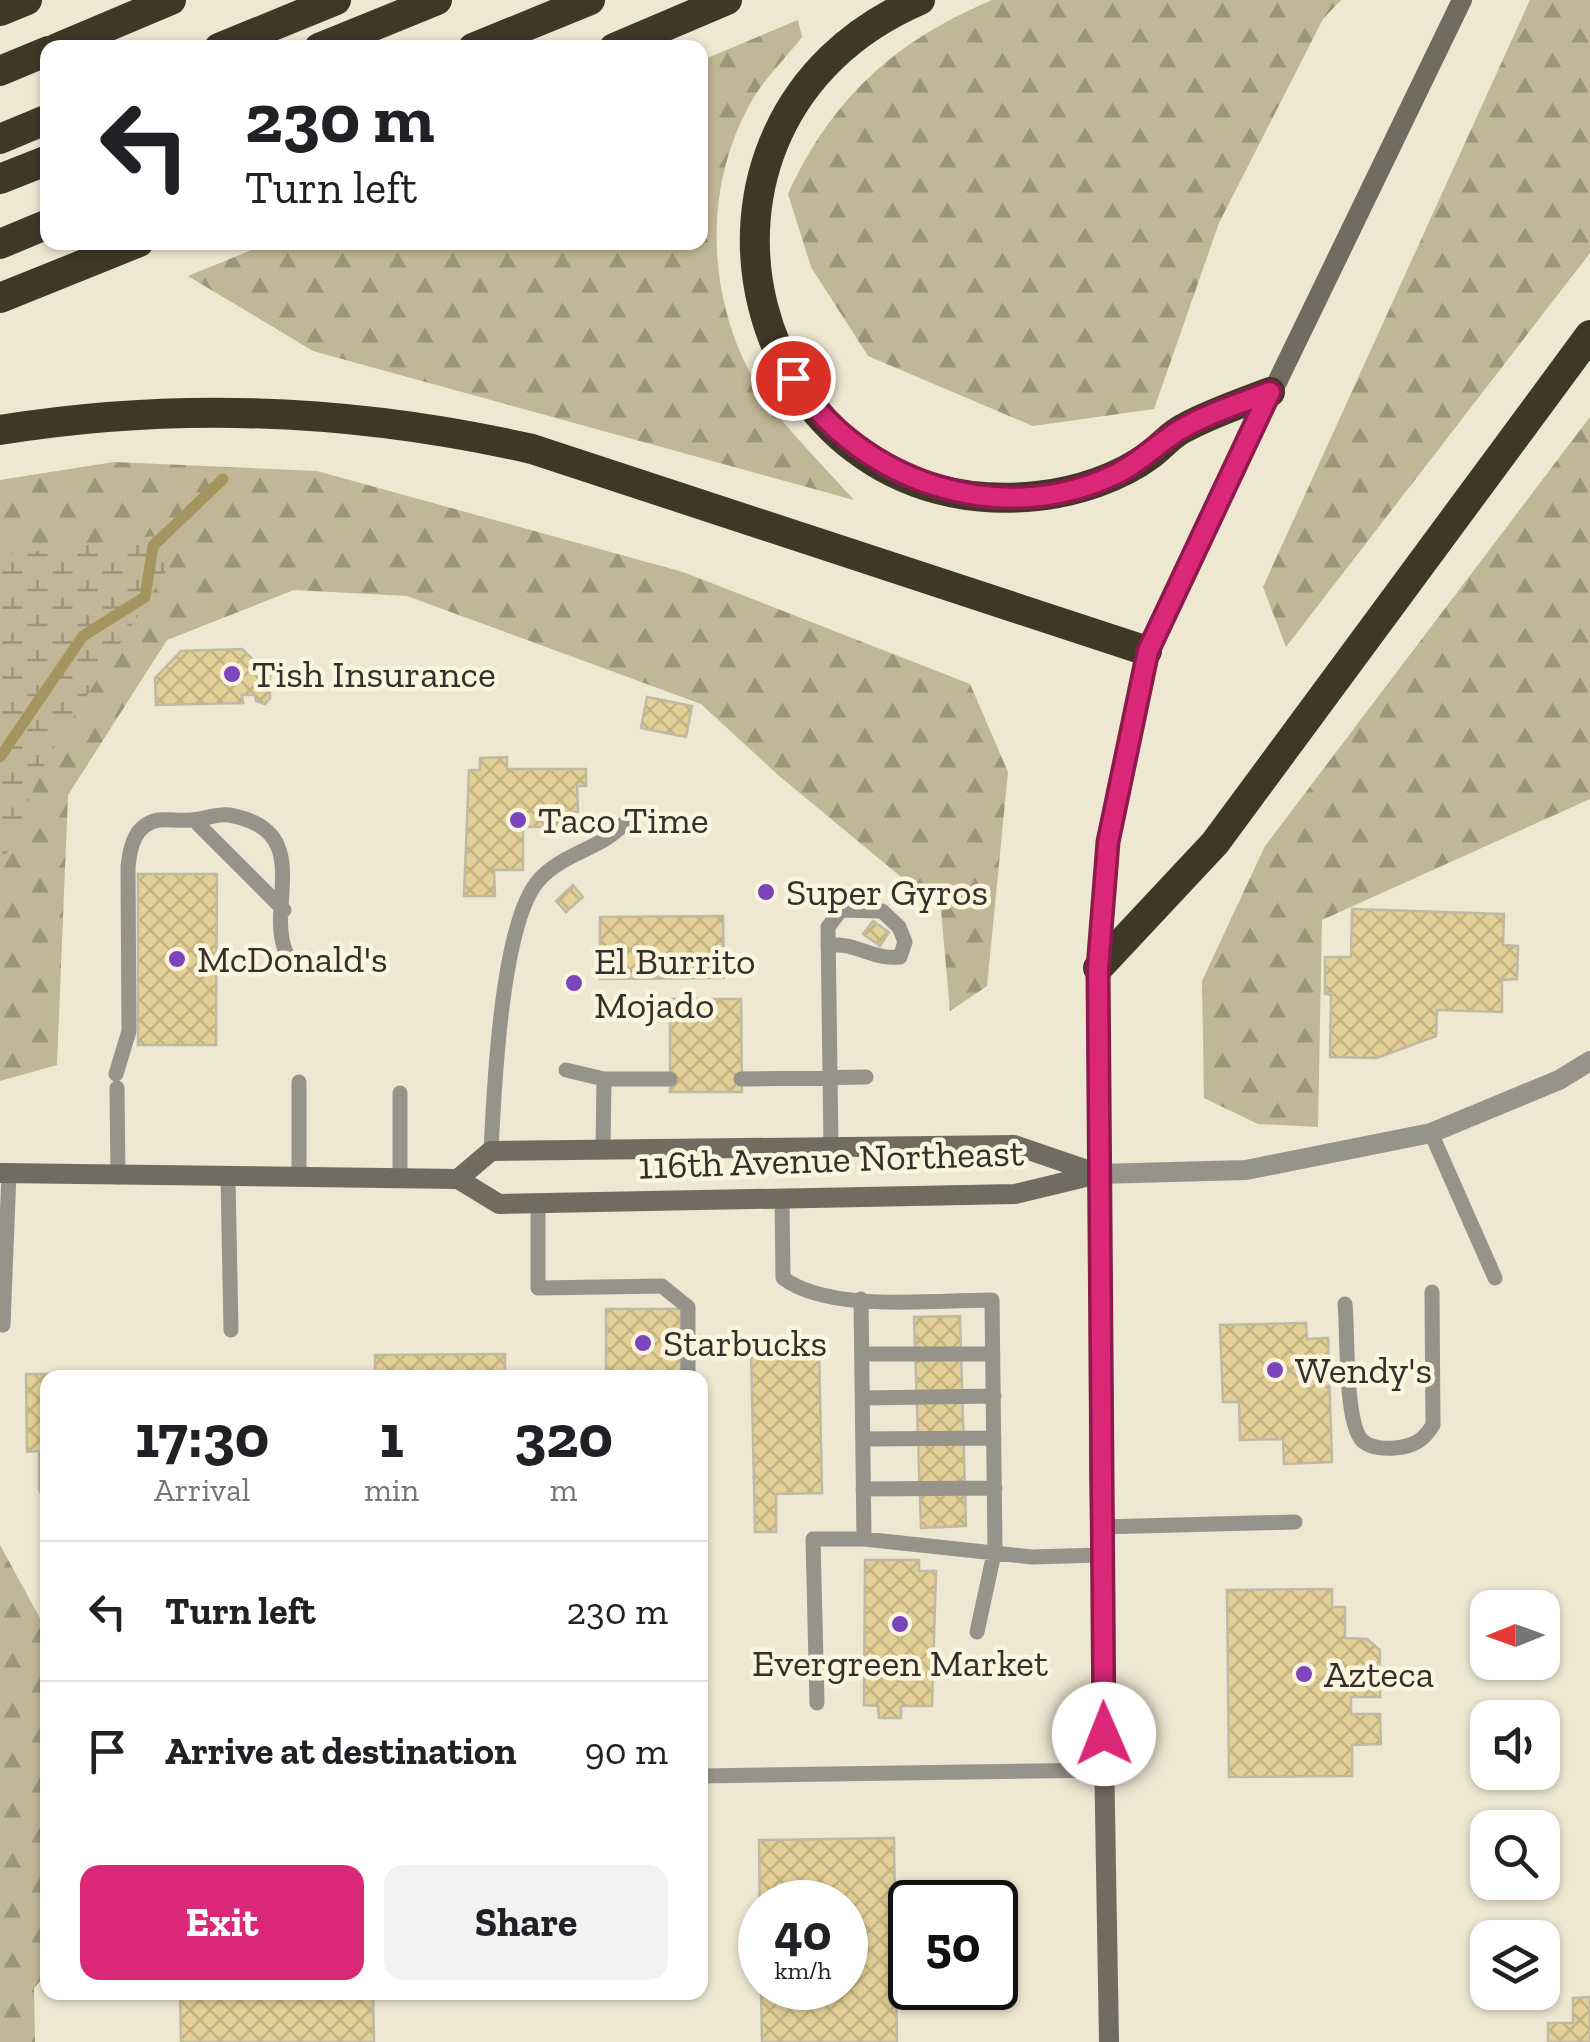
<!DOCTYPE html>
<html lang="en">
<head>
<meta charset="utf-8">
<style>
	:root { --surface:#fff; --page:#f2f2f2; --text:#202124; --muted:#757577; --line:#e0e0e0; --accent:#db2777 }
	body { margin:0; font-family:"Zilla Slab",serif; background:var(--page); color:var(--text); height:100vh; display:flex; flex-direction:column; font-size:38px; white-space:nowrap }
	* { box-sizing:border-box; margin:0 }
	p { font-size:32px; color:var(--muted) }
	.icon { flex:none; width:55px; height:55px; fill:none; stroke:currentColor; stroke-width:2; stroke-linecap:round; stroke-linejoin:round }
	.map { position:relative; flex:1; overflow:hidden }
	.side { position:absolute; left:40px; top:1370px; width:668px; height:630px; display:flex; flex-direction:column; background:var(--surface); border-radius:20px; box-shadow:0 2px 8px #0004 }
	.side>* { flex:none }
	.banner { position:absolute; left:40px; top:40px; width:668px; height:210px; border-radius:20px; box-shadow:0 2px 8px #0004; background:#fff; color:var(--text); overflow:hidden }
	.needle { width:65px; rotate:269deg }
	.fabs { position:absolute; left:1470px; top:1590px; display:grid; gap:20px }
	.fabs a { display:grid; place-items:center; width:90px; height:90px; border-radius:20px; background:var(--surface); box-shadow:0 2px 8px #0004; font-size:50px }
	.speed { position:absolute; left:738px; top:1880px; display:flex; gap:20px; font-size:50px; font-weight:700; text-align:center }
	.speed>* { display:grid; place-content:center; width:130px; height:130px; border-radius:50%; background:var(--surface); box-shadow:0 2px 8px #0004; line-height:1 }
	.speed small { font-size:25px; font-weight:400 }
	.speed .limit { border:5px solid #111; border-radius:15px; background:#fff; color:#111 }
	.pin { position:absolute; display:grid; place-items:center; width:85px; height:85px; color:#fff; margin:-42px; border:5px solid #fff; border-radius:50%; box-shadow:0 2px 10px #0007 }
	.me { position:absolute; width:110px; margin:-55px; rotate:359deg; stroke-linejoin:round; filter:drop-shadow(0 0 8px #0008) }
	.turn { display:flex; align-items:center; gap:35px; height:210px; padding:0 40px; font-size:45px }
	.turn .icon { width:130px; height:130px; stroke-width:2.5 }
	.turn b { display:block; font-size:70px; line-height:85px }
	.eta { display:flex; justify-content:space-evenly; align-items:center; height:170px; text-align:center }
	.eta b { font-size:60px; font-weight:800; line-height:70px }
	.button { display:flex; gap:20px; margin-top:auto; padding:20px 40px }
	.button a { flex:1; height:115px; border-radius:20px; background:var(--accent); color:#fff; font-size:40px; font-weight:800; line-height:115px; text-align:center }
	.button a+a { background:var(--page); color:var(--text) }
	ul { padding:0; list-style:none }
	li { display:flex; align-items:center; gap:30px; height:140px; padding:0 40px; border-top:2px solid var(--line) }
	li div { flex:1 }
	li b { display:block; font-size:38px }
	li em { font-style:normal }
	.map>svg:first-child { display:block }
	.forest { fill:url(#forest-firs) }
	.wetland { fill:url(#wetland-marsh) }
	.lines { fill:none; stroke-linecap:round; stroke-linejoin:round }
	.stream { stroke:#a6945e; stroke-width:11 }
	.building { fill:url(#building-cross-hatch); stroke:#c0b9a5; stroke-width:2.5 }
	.lane { stroke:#96938b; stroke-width:15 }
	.street { stroke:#96938b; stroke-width:20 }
	.secondary { stroke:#706c5f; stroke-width:20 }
	.highway { stroke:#3e3827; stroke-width:30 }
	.route-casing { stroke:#8e194d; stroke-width:25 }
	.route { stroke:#db2777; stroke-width:18 }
	.poi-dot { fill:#7d45bc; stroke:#fbf4df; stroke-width:4 }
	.labels { text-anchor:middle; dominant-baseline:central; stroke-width:9; stroke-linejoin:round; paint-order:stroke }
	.poi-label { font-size:38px; fill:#333129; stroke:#fbf4df; text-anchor:start }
	.street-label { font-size:38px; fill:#333129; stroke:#fbf4df }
</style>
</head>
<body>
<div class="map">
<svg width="1590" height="2042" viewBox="0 0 1590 2042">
	<defs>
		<pattern id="forest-firs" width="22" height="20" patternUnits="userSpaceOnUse" patternTransform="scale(2.5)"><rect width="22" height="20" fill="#c1b695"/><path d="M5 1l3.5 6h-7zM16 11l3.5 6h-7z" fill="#9d957a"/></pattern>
		<pattern id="wetland-marsh" width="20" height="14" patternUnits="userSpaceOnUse" patternTransform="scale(2.5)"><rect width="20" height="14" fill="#c1b695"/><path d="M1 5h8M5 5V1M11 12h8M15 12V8" fill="none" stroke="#9d957a"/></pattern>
		<pattern id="building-cross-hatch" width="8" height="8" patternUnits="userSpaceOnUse" patternTransform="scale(2.5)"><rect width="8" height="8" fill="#e3d097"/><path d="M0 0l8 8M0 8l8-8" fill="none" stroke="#c3b382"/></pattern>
	</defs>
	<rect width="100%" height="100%" fill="#eee7d2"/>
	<!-- forest -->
	<path class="forest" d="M992 0H1341L1323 19 1219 223 1154 409 1033 426 868 356 811 267 788 194C832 98 895 41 992 0Z
		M1530 0H1590V253L1286 647 1263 587Z
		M798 20 802 37C787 57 767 76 754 97 696 194 707 326 777 414 801 444 829 472 854 500L313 351 188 276 269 243 700 242V61Z
		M1590 417V799L1322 920 1318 1127 1258 1124 1204 1098 1202 981 1265 846Z
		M114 462 317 471 683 572 970 684 1008 772 987 986 950 1011 941 910 778 775 701 704 407 596 294 590 167 640 68 795 57 1065 0 1081V480Z
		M0 1545 47 1631 48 1972 34 1988 35 2042H0Z"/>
	<!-- wetland -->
	<path class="wetland" d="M161 535 172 562 46 760 0 869V556Z"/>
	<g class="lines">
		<!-- stream -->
		<path class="stream" d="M0 757 83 636 145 597 153 546 223 479"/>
	</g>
	<!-- building -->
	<path class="building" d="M242 649 270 676V698L265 704 256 701 255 695H242L243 703 156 705 155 678 181 651Z
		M647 697 692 706 686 737 641 728Z
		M507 757V769H586V786H577L578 812H567L568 827H523V870H494L495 896H464L469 770H480V758Z
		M138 874H217L216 1045H138Z
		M573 885 583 897 566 912 556 901Z
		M1352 909 1504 914 1503 945 1518 946 1517 979 1502 980V1012L1437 1010 1436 1036 1377 1058 1330 1057 1331 995 1325 994V957H1351Z
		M723 916 724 978 600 979V917Z
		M873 921 889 932 880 946 863 934Z
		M670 999H741L742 1092H670Z
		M606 1309H681V1378H606Z
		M960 1316 966 1526 921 1528 914 1317Z
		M1306 1323 1307 1339 1328 1338 1332 1462 1284 1464 1283 1439 1240 1440 1239 1402H1223L1220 1325Z
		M819 1349 822 1493 776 1494V1532H755L751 1350Z
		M505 1354V1378H375V1355Z
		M26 1374H178V1378H48V1505L39 1490V1451L27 1452Z
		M865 1560H919V1571H936L932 1706H901V1718H879L878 1706 864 1705Z
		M1332 1589V1607H1345V1638L1367 1639 1380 1650V1697H1351V1714H1380L1381 1744 1352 1745V1776L1229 1777 1227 1590Z
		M894 1838 897 2042H762L761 1988H845V1902H760V1933L759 1840Z
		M180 1992H373L374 2042H181Z
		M1590 1997V2042H1548V2023H1573V1998Z"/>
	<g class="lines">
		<!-- lane -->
		<path class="lane" d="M194 820 284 910
			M828 945C856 942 872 960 900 957L905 942 899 927 882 911 841 910 828 927 831 1147
			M566 1070 604 1079
			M116 1074 129 1031 128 867C130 846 135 824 159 820 169 819 180 821 191 820 203 820 217 813 229 815 315 830 267 903 285 950 287 956 294 963 298 969
			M741 1079 866 1077
			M117 1088 118 1177
			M400 1093V1179
			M1431 1133 1495 1278
			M603 1149 604 1079H670
			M491 1151C494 1090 501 922 539 880 563 852 605 849 627 820
			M228 1177 231 1330
			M299 1177V1082
			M782 1199 783 1278C830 1313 934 1300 992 1300L995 1549 977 1632
			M538 1204V1288L662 1286 688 1307V1378
			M861 1299 864 1539 1032 1557 1101 1555
			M1345 1304C1348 1331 1344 1428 1364 1442 1372 1448 1386 1449 1395 1448 1414 1446 1423 1441 1433 1425L1432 1292
			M3 1325 9 1173
			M862 1354H993
			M863 1398 994 1396
			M863 1439 994 1438
			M863 1489 995 1488
			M1101 1527 1295 1522
			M817 1703 813 1539H864
			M700 1776 1104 1770"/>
		<!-- street -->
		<path class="street" d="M1098 1174 1246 1170 1431 1133 1559 1080 1590 1061"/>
		<!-- secondary -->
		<path class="secondary" d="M0 1173 458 1179 499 1204 1015 1194 1098 1174
			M458 1179 491 1151 1014 1145 1096 1173
			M1109 2042 1099 1463 1098 968 1108 843 1147 651 1462 0"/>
		<!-- highway -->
		<path class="highway" d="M920 0C637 122 745 528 1037 496 1076 492 1119 478 1150 455 1162 446 1172 433 1186 427 1212 413 1242 403 1270 392
			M0 11 27 0
			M57 48 171 0
			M219 48 336 0
			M319 48 437 0
			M473 48 590 0
			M614 48 727 0
			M0 71 48 51
			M0 139 48 119
			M0 179 48 160
			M0 244 48 224
			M0 298 139 242
			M0 430C179 401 355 409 532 449L1147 651
			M1098 968 1215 843 1590 335"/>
	</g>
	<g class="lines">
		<defs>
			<path id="route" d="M793 378C860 482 1001 530 1116 474 1142 462 1160 440 1185 427 1211 412 1242 403 1270 392L1148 651 1108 842 1098 968 1104 1734"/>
		</defs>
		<!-- route casing -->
		<use href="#route" class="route-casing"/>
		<!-- route -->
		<use href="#route" class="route"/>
	</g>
	<!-- markers -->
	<g class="poi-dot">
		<circle cx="232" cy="674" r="10"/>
		<circle cx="518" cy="820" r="10"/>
		<circle cx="766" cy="892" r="10"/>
		<circle cx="177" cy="959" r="10"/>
		<circle cx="574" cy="983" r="10"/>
		<circle cx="643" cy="1343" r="10"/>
		<circle cx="1275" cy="1370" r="10"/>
		<circle cx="900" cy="1624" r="10"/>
		<circle cx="1304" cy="1674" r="10"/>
	</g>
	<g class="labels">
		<!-- poi labels -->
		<g class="poi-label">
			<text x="252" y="674">Tish Insurance</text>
			<text x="538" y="820">Taco Time</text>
			<text x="786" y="892">Super Gyros</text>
			<text x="197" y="959">McDonald's</text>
			<text x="594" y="961">El Burrito<tspan x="594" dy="44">Mojado</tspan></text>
			<text x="663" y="1343">Starbucks</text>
			<text x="1295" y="1370">Wendy's</text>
			<text x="900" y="1663" text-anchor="middle">Evergreen Market</text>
			<text x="1324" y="1674">Azteca</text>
		</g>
		<!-- street labels -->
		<g class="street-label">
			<text transform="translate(831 1159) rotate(-2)">116th Avenue Northeast</text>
		</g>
	</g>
</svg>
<div class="fabs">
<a><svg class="needle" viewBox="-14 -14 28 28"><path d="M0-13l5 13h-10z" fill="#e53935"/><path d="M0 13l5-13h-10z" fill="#757577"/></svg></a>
<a><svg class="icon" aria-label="sound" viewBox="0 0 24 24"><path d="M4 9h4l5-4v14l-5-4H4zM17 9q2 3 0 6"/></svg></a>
<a><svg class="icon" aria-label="search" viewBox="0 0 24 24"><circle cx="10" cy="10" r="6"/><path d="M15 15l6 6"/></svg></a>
<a><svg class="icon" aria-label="layers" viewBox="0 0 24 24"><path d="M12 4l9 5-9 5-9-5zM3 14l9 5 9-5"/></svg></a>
</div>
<div class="speed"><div>40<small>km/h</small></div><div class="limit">50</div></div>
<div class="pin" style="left:793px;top:378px;background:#d93025"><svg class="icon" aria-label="arrive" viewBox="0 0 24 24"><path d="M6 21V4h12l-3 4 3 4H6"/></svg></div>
<svg class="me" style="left:1104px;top:1734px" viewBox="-20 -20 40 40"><circle r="19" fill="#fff"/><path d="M0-13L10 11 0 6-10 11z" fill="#db2777"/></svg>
<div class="banner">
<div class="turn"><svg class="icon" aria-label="left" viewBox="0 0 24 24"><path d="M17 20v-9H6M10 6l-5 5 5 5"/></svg><div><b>230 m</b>Turn left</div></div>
</div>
<section class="side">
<div class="eta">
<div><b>17:30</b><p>Arrival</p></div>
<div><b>1</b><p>min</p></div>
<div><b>320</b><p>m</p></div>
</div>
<ul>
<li><svg class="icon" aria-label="left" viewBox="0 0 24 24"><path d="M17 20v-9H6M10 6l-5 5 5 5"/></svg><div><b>Turn left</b></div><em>230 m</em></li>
<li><svg class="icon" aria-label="arrive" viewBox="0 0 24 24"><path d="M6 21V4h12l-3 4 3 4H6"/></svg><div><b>Arrive at destination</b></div><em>90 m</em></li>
</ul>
<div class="button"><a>Exit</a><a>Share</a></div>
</section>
</div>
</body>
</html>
